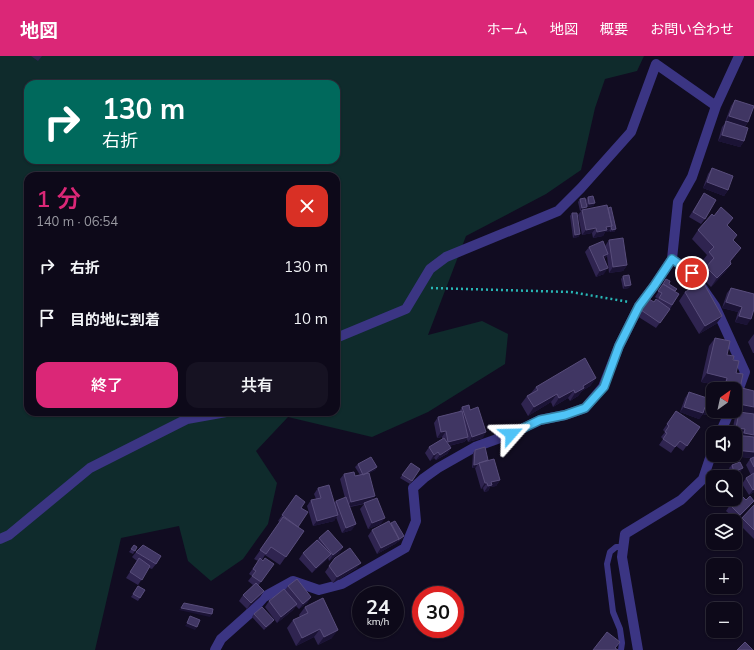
<!DOCTYPE html>
<html lang="ja">
<head>
<meta charset="utf-8">
<style>
	:root { --surface:#0d0919; --page:#161222; --text:#f1f3f6; --muted:#9a9aa2; --line:#2d2a38; --accent:#db2777 }
	body { margin:0; font-family:Mulish,"Noto Sans JP",sans-serif; background:var(--page); color:var(--text); height:100vh; display:flex; flex-direction:column; font-size:15px; white-space:nowrap }
	* { box-sizing:border-box; margin:0 }
	p { font-size:13px; color:var(--muted) }
	.icon { flex:none; width:22px; height:22px; fill:none; stroke:currentColor; stroke-width:2; stroke-linecap:round; stroke-linejoin:round }
	.map { position:relative; flex:1; overflow:hidden }
	.details { position:absolute; left:24px; top:116px; width:316px; height:244px; display:flex; flex-direction:column; background:var(--surface); border-radius:12px; box-shadow:0 1px 3px #0004,0 0 0 1px var(--line) }
	.details>* { flex:none }
	.top-card { position:absolute; left:24px; top:24px; width:316px; height:84px; border-radius:12px; box-shadow:0 1px 3px #0004,0 0 0 1px var(--line); background:#00695c; color:#fff; overflow:hidden }
	.needle { width:26px; rotate:33deg }
	.tools { position:absolute; left:706px; top:326px; display:grid; gap:8px }
	.tools a { display:grid; place-items:center; width:36px; height:36px; border-radius:8px; background:var(--surface); box-shadow:0 1px 3px #0004,0 0 0 1px var(--line); font-size:20px }
	.speed { position:absolute; left:352px; top:530px; display:flex; gap:8px; font-size:20px; font-weight:700; text-align:center }
	.speed>* { display:grid; place-content:center; width:52px; height:52px; border-radius:50%; background:var(--surface); box-shadow:0 1px 3px #0004,0 0 0 1px var(--line); line-height:1 }
	.speed small { font-size:10px; font-weight:400 }
	.speed .limit { border:6px solid #d22; background:#fff; color:#111 }
	.pin { position:absolute; display:grid; place-items:center; width:34px; height:34px; color:#fff; margin:-17px; border:2px solid #fff; border-radius:50%; box-shadow:0 1px 4px #0007 }
	.me { position:absolute; width:44px; margin:-22px; rotate:65deg; stroke-linejoin:round; filter:drop-shadow(0 0 3px #0008) }
	.turn { display:flex; align-items:center; gap:14px; height:84px; padding:0 12px; font-size:18px }
	.turn .icon { width:52px; height:52px; stroke-width:2.5 }
	.turn b { display:block; font-size:28px; line-height:34px }
	.round { display:grid; place-items:center; flex:none; width:42px; height:42px; border-radius:12px; background:var(--page) }
	.overview { display:flex; align-items:center; justify-content:space-between; height:68px; padding:0 12px }
	h1 { font-size:24px; font-weight:600; line-height:30px; color:var(--accent) }
	.cta { display:flex; gap:8px; margin-top:auto; padding:8px 12px }
	.cta a { flex:1; height:46px; border-radius:12px; background:var(--accent); color:#fff; font-size:16px; font-weight:600; line-height:46px; text-align:center }
	.cta a+a { background:var(--page); color:var(--text) }
	ul { padding:0; list-style:none }
	li { display:flex; align-items:center; gap:12px; height:52px; padding:0 12px }
	li div { flex:1 }
	li b { display:block; font-size:15px }
	li em { font-style:normal }
	header { display:flex; align-items:center; gap:24px; box-sizing:border-box; height:56px; padding:0 20px; background:var(--accent); color:#fff }
	header strong { font-size:19px }
	nav { display:flex; gap:22px; margin-inline-start:auto; font-size:14px }
	.map>svg:first-child { display:block }
	.green { fill:#0f2b2c; fill-rule:evenodd }
	.lines { fill:none; stroke-linecap:round; stroke-linejoin:round }
	.path { stroke:#28b7b6; stroke-width:2.5; stroke-dasharray:2 3; stroke-linecap:butt }
	.lane { stroke:#3b3583; stroke-width:6 }
	.street { stroke:#3b3583; stroke-width:10 }
	.wall { fill:#2f2450 }
	.shaded-wall { fill:#1b1335 }
	.building { fill:#403663; stroke:#584d7b }
	.route-casing { stroke:#337fa1; stroke-width:10 }
	.route { stroke:#4fc3f7; stroke-width:7 }
</style>
</head>
<body>
<header>
<strong>地図</strong>
<nav><a>ホーム</a><a>地図</a><a>概要</a><a>お問い合わせ</a></nav>
</header>
<div class="map">
<svg width="754" height="594" viewBox="0 0 754 594">
	<rect width="100%" height="100%" fill="#110c21"/>
	<!-- green -->
	<path class="green" d="M0 0H644L637 15 605 23 595 52 581 114 546 138 466 180 428 279 482 265 508 278 505 308 428 356 372 381 288 361 256 395 277 427 268 468 243 503 211 525 188 505 179 470 121 482 95 594H0ZM28 28H336V104H28ZM28 120H336V356H28Z"/>
	<g class="lines">
		<!-- path -->
		<path class="path" d="M431 232 571 236 629 246"/>
		<!-- lane -->
		<path class="lane" d="M621 594 622 587 620 573 613 556 607 508 610 496 616 491H623"/>
		<!-- street -->
		<path class="street" d="M672 203 692 217 715 250 745 316 735 343
			M336 282 406 253 430 213 446 201 558 155 581 132 631 76 656 8 716 50
			M720 377 730 355
			M0 483 9 479 90 412 187 363 226 356
			M215 594 221 583 249 558 264 541 293 525 319 534 342 528 405 492 416 465 413 432 424 422 438 412 475 391 511 378 540 364 565 359 585 352 603 331 619 290 639 250 654 230 672 203 678 146 692 121 716 50 739 0
			M638 594 622 501 625 478 681 444 703 423 713 393"/>
	</g>
	<!-- wall -->
	<path class="wall" d="M31 0H42L38 5Z
		M735 44 748 66 745 71 744 85 740 91 718 85 722 71 726 66H725L731 50Z
		M712 112 728 134 724 140 703 132 708 118Z
		M704 137 705 163 701 168 689 161Z
		M588 141 595 147 593 150 587 151 586 144Z
		M580 143 585 153 608 152 616 173 614 176H610L609 174 608 176H605L603 180 593 182 592 177 582 179 578 159 581 155H580L578 146Z
		M572 157 580 178 578 181 573 182 570 160Z
		M714 160 733 162 727 170 733 184 735 200 730 206 731 208 725 216 711 231 700 220 708 209 703 204 707 199 692 183 698 174Z
		M609 184 627 209 623 215 609 217 607 200 604 203V218L596 221 585 196 589 191 605 190Z
		M623 220 629 232 623 233 621 223Z
		M666 223 669 228 675 236 679 238 670 253 656 272 637 260 649 243 654 246 657 244 658 243 655 241Z
		M731 232 754 238 747 269 735 266 738 256 722 252 727 237Z
		M685 236 722 260 716 268 699 278 679 245Z
		M754 278V297H753L748 286Z
		M715 282 727 299 733 304 736 317 739 337 742 332 754 335 735 354 738 338 735 343V333H721L722 330 701 326 709 290Z
		M596 322 590 330 582 335 578 340 570 345 568 342 553 351 551 346 528 360 521 348 527 340 531 337 536 331Z
		M689 336 710 353 706 359 703 358 699 363 680 356 685 342Z
		M462 351 483 382 468 386 467 383 464 386 449 390 451 392 447 398 436 404 434 402 430 405 425 397 429 391 442 383V381L437 382 434 367 438 361 459 356Z
		M676 355 700 371 683 395 676 390 671 397 659 389 663 383 661 381 665 376 663 374Z
		M739 356 754 358V436L749 439 742 428 746 422 751 419 746 409 750 403 752 402 730 400V399H735L741 380V379L735 378V377H732L735 361Z
		M475 394 488 404 500 424 496 430 490 431 488 435 484 436 483 432 481 433 475 412 476 411 472 412 473 397Z
		M411 407 420 413 410 428 400 422Z
		M358 408 377 411 375 414 369 417 372 444 381 468 368 473 360 453 364 448 350 451 352 474 342 477 336 461 334 465 313 470 307 450 311 444 316 443 314 438 318 432 334 447 336 445 345 442 340 423 344 418 355 420 360 419 355 411Z
		M732 409 741 415 732 419 729 412Z
		M296 439 301 452 298 471 304 475 280 509 265 499 262 504 274 508 258 530 264 535 260 541 247 553 239 545 243 539 253 529 248 525 252 520 249 518 258 505 254 503 280 466 278 465Z
		M720 443H731L726 449 720 444Z
		M730 449 750 450 736 464 726 455Z
		M754 449V483L738 467 742 462Z
		M391 467 404 480 402 483 396 487 395 488 377 498 368 480 372 474Z
		M319 482 343 491 339 497 329 505 328 502 312 517 299 503 303 497 317 484Z
		M134 489 137 491 133 498 129 496Z
		M136 496 156 508 152 513 149 512 138 529 126 522 137 505 132 501Z
		M335 502 357 512 333 527 325 516Z
		M138 530 145 534 138 545 131 541Z
		M288 530 311 541 307 547 299 553 296 550 293 554 277 567 265 551 269 545 285 534Z
		M305 551 332 582 318 589 314 581 296 590 287 572 293 564 300 561 299 559Z
		M254 558 272 567 264 574 252 561Z"/>
	<!-- shaded-wall -->
	<path class="shaded-wall" d="M729 60 748 66 744 72 725 66Z
		M722 79 744 85 740 91 718 85Z
		M707 126 728 134 724 140 703 132Z
		M595 147 593 150 587 151 589 148Z
		M587 151 585 154H582L580 155 582 152Z
		M612 170 608 176H605L603 180 593 182 597 176 606 171Z
		M596 172 592 177 582 179 586 174Z
		M616 173 614 176H610L612 174Z
		M580 178 578 181 573 182 575 179Z
		M741 192 735 200 724 214 730 205Z
		M608 198 604 203 603 200Z
		M731 208 725 216 711 231 717 222Z
		M627 209 623 215 609 217 613 211Z
		M608 212 604 218 596 221 600 215Z
		M631 229 629 232 623 233 625 230Z
		M726 246 742 251 738 256 722 252Z
		M722 260 716 268 699 278 705 270Z
		M739 260 751 263 747 269 735 266Z
		M707 317 727 322 722 330 701 326Z
		M596 322 590 330 582 335 578 340 570 345 575 337 583 330Z
		M574 334 568 342 553 351 559 342Z
		M735 337H739L735 343Z
		M557 338 551 346 528 360 534 351Z
		M739 348 754 351V358L735 354Z
		M684 351H705L710 353 706 359 703 358 699 363 680 356Z
		M736 372 745 373 741 379 732 377Z
		M446 375 442 381 437 382 441 376Z
		M486 376 483 382 468 386 472 381Z
		M744 377 754 379V385L740 383Z
		M468 381 464 386 444 391 448 386Z
		M451 392 447 398 436 404 440 399Z
		M735 394 754 396V402L730 400V399H735Z
		M438 396 434 402 430 405 434 399Z
		M478 408 476 411 472 412 474 409Z
		M377 411 375 414 361 422 363 419Z
		M743 412 741 415 732 419 734 416Z
		M500 424 496 430 490 431 488 435 484 436 491 426Z
		M485 427H487L483 432 481 433Z
		M754 433V436L749 439 753 434Z
		M375 440 371 446 347 451 351 446Z
		M754 445 750 450 736 464 740 459Z
		M338 459 334 465 313 470 317 465Z
		M385 462 381 468 368 473 372 467Z
		M356 468 352 474 342 477 346 472Z
		M404 480 402 483 396 487 395 488 377 498 381 492Z
		M343 491 339 497 329 505 333 499Z
		M331 498 327 504 312 517 316 512Z
		M361 507 357 512 333 527 337 521Z
		M264 535 260 541 247 553 251 547Z
		M311 541 307 547 299 553 303 548Z
		M297 548 293 554 277 567 281 561Z
		M181 552 212 558 210 561 179 554Z
		M274 564 272 567 264 574 266 571Z
		M187 567 197 571 195 574 185 570Z
		M320 573 314 581 296 590 302 582Z
		M338 574 332 582 318 589 324 581Z"/>
	<!-- building -->
	<path class="building" d="M735 44 754 50 748 66 729 60Z
		M726 65 748 72 744 85 722 79Z
		M712 112 733 120 728 134 707 126Z
		M704 137 716 144 705 163 693 156Z
		M593 140 595 147 589 148 588 141Z
		M585 142 587 151 582 152 580 143Z
		M607 149 612 170 606 171 607 174 597 176 596 172 586 174 582 154Z
		M611 151 616 173 612 174 611 171 612 170 608 152Z
		M721 151 733 162 727 169 737 179 733 184 741 192 730 205 731 208 717 222 706 211 714 202 709 196 714 191 698 174 712 158 714 160Z
		M572 157H577L580 178 575 179Z
		M623 182 627 209 613 211 609 184Z
		M603 185 608 198 603 200 608 212 600 215 589 191Z
		M629 219 631 229 625 230 623 220Z
		M666 223 670 225 669 228 677 233 675 235 663 228Z
		M703 226 722 260 705 270 685 236Z
		M663 228 679 238 672 249 659 242 662 237 658 235Z
		M731 232 754 238V253L751 263 739 260 742 251 726 246Z
		M649 243 654 246 656 243 670 253 660 267 641 254Z
		M715 282 730 285 727 299 734 300 733 304 739 305 736 317 743 318 739 337H735V333H725L727 322 707 317Z
		M585 302 596 322 583 330 584 332 575 337 574 334 559 342 557 338 534 351 527 340 538 334 536 331Z
		M742 332 754 335V351L739 348Z
		M689 336 713 344 710 353 705 351 703 357 684 351Z
		M469 349 470 354 478 351 486 376 472 381 462 351Z
		M462 355 468 381 448 386 446 375 441 376 438 361Z
		M676 355 700 371 687 390 680 385 675 391 663 383 667 377 665 376 669 370 667 368Z
		M739 356 754 358V379L744 377 745 373 736 372Z
		M735 379 754 381V396L735 394Z
		M444 382 451 392 440 399 438 396 434 399 429 391Z
		M485 391 488 404 479 407 478 408 474 409 475 394Z
		M371 401 377 411 363 419 358 408Z
		M754 401V411L750 403Z
		M494 403 500 424 491 426 492 429 488 430 487 427H485L479 407Z
		M740 406 743 412 734 416 732 409Z
		M411 407 420 413 412 425 402 419Z
		M354 416 355 420 369 417 375 440 351 446 344 418Z
		M754 417V433L753 434 746 422Z
		M329 429 338 459 317 465 311 444 321 442 318 432Z
		M296 439 305 446 301 452 308 456 298 471 282 459Z
		M741 439 746 444 750 440 754 445 740 459 730 449Z
		M346 441 356 468 346 472 336 445Z
		M377 442 385 462 372 467 364 447Z
		M724 443H731L728 446Z
		M754 449V474L742 462Z
		M283 461 304 475 286 501 271 491 266 498 260 494Z
		M389 465 399 483 381 492 372 474Z
		M395 465 404 480 398 484 399 483 391 467Z
		M328 474 343 491 333 499 319 482Z
		M317 484 331 498 316 512 303 497Z
		M134 489 137 491 135 495 131 493Z
		M143 489 161 500 156 508 136 496Z
		M350 492 361 507 337 521 329 510 335 502Z
		M139 502 150 510 142 524 130 516Z
		M260 502 263 505 265 502 274 508 261 526 252 520 256 515 253 513Z
		M297 523 311 541 303 548 288 530Z
		M256 527 264 535 251 547 243 539Z
		M138 530 145 534 140 542 133 538Z
		M284 533 297 548 281 561 269 545Z
		M323 542 338 574 324 581 320 573 302 582 293 564 308 557 305 551Z
		M184 547 213 553 212 558 181 552Z
		M262 551 274 564 266 571 254 558Z
		M190 560 200 564 197 571 187 567Z
		M607 576 620 586 615 592 618 594H593Z
		M745 586 753 594H737Z"/>
	<g class="lines">
		<defs>
			<path id="route" d="M511 378 540 364 565 359 585 352 604 331 619 290 639 250 654 230 672 203 692 217"/>
		</defs>
		<!-- route casing -->
		<use href="#route" class="route-casing"/>
		<!-- route -->
		<use href="#route" class="route"/>
	</g>
</svg>
<div class="tools">
<a><svg class="needle" viewBox="-14 -14 28 28"><path d="M0-13l5 13h-10z" fill="#e53935"/><path d="M0 13l5-13h-10z" fill="#9a9aa2"/></svg></a>
<a><svg class="icon" aria-label="sound" viewBox="0 0 24 24"><path d="M4 9h4l5-4v14l-5-4H4zM17 9q2 3 0 6"/></svg></a>
<a><svg class="icon" aria-label="search" viewBox="0 0 24 24"><circle cx="10" cy="10" r="6"/><path d="M15 15l6 6"/></svg></a>
<a><svg class="icon" aria-label="layers" viewBox="0 0 24 24"><path d="M12 4l9 5-9 5-9-5zM3 14l9 5 9-5"/></svg></a>
<a>+</a>
<a>−</a>
</div>
<div class="speed"><div>24<small>km/h</small></div><div class="limit">30</div></div>
<div class="pin" style="left:692px;top:217px;background:#d93025"><svg class="icon" aria-label="arrive" viewBox="0 0 24 24"><path d="M6 21V4h12l-3 4 3 4H6"/></svg></div>
<svg class="me" style="left:511px;top:378px" viewBox="-20 -20 40 40"><path d="M0-17L14 15 0 8-14 15z" fill="#4fc3f7" stroke="#fff" stroke-width="4"/></svg>
<div class="top-card">
<div class="turn"><svg class="icon" aria-label="right" viewBox="0 0 24 24"><path d="M7 20v-9h11M14 6l5 5-5 5"/></svg><div><b>130 m</b>右折</div></div>
</div>
<section class="details">
<div class="overview"><div><h1>1 分</h1><p>140 m · 06:54</p></div><a class="round" style="background:#d93025;color:#fff"><svg class="icon" aria-label="close" viewBox="0 0 24 24"><path d="M6 6l12 12M18 6L6 18"/></svg></a></div>
<ul>
<li><svg class="icon" aria-label="right" viewBox="0 0 24 24"><path d="M7 20v-9h11M14 6l5 5-5 5"/></svg><div><b>右折</b></div><em>130 m</em></li>
<li><svg class="icon" aria-label="arrive" viewBox="0 0 24 24"><path d="M6 21V4h12l-3 4 3 4H6"/></svg><div><b>目的地に到着</b></div><em>10 m</em></li>
</ul>
<div class="cta"><a>終了</a><a>共有</a></div>
</section>
</div>
</body>
</html>
